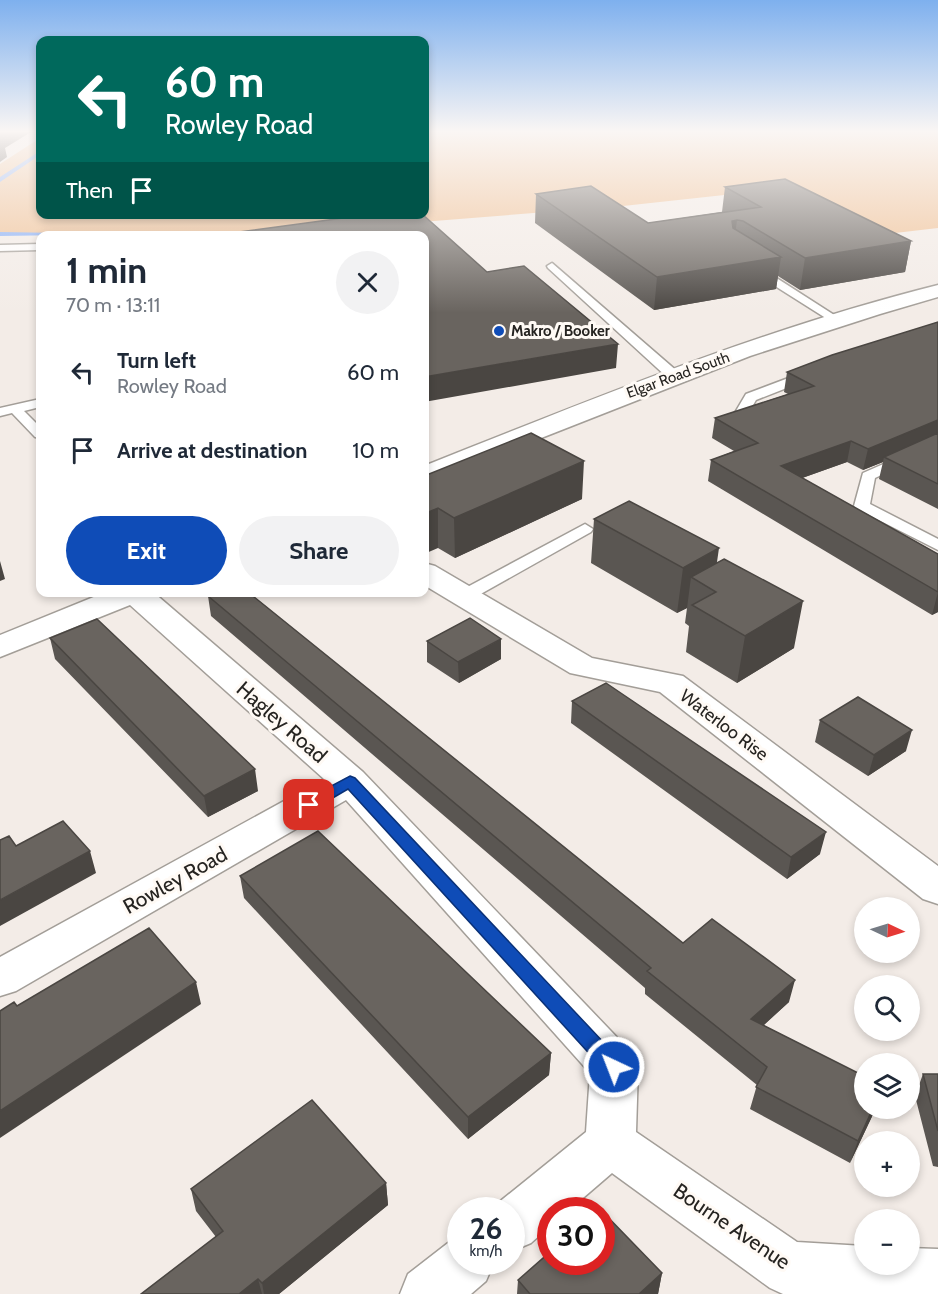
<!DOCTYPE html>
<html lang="en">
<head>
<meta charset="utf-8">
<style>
	:root { --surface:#fff; --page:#f2f2f3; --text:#1f2937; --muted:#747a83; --accent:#0f4cb7 }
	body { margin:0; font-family:Cabin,sans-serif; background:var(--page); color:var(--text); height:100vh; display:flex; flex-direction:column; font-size:22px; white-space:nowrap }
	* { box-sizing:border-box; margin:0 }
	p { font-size:20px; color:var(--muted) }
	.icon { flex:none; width:33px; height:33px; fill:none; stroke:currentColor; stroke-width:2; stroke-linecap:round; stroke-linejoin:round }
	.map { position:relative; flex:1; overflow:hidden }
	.drawer { position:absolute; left:36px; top:231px; width:393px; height:366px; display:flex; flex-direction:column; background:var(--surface); border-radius:12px; box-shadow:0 3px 9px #0003 }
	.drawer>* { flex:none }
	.top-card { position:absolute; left:36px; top:36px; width:393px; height:183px; border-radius:12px; box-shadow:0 3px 9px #0003; background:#00695c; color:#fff; overflow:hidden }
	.needle { width:39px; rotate:94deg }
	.buttons { position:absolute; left:854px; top:897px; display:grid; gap:12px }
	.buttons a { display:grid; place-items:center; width:66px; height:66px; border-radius:50%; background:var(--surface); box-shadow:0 3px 9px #0003; font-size:30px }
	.speed { position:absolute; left:447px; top:1197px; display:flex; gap:12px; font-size:30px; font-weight:700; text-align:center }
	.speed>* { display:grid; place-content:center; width:78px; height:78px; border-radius:50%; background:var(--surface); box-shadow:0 3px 9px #0003; line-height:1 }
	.speed small { font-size:15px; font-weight:400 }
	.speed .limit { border:9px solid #d22; background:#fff; color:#111 }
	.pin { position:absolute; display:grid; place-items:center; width:51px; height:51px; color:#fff; margin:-26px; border-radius:12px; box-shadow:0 3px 9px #0006 }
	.me { position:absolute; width:66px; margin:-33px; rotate:317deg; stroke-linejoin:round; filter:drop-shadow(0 0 4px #0008) }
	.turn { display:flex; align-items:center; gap:21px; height:126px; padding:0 30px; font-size:27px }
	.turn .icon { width:78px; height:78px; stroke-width:2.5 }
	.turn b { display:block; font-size:42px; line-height:51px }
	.then { display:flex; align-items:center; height:57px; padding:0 30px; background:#0003; gap:12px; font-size:22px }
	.round { display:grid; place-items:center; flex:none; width:63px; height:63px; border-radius:32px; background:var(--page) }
	.summary { display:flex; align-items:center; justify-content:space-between; height:102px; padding:0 30px }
	h1 { font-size:36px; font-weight:700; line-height:45px }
	.primary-button { display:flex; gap:12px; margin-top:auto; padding:12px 30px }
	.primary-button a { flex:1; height:69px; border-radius:36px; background:var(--accent); color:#fff; font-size:24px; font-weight:700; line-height:69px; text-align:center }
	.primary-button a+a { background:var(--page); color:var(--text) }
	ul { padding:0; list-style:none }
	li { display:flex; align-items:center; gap:18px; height:78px; padding:0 30px }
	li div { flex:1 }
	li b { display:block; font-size:22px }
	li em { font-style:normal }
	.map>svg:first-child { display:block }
	.green { fill:#efbe90 }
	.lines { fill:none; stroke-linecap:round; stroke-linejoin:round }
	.stream { fill:#7faaf7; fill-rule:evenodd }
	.service-casing { stroke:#a39e98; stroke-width:3 }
	.minor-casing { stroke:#a39e98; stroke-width:3 }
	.service { fill:#fff; fill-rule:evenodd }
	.minor { fill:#fff; fill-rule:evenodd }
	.wall { fill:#5a5652 }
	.shaded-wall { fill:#4a4642 }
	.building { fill:#69645f; stroke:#4a4642; stroke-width:1.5 }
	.route { fill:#0f4cb7; stroke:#0a3177; stroke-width:1.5 }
	.poi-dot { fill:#0f4cb7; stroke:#fffaf5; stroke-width:2 }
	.labels { text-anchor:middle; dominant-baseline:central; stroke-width:6; stroke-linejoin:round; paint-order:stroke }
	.far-poi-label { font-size:15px; font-weight:bold; fill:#262421; stroke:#fffaf5; text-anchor:start }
	.far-street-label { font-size:15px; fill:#262421; stroke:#fffaf5 }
	.street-label { font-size:18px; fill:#262421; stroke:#fffaf5 }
	.near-street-label { font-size:21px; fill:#262421; stroke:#fffaf5 }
</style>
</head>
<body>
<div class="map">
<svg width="938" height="1294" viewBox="0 0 938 1294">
	<rect width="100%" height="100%" fill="#f3ece7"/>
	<!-- green -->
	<path class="green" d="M425 132H938V228L852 238 761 191 623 206 320 230 113 235 0 234V164L40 138V214H424Z"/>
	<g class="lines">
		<!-- stream -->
		<path class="stream" d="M40 151V155L0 182V177Z
			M0 232 63 233 66 235 0 236Z"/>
		<defs>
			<path id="service" d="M40 244V250L0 251V245Z
				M552 263 678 372 679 375 678 378H668L548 268 547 266Z
				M757 267 761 268 842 320 836 324 832 322 753 272V268Z
				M807 371 813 375 812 378 756 400 745 419H735L733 416 746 394Z
				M40 399V407L24 411 40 427V438L35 437 12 413 0 416V408Z
				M938 440V449L875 478 870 504 938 539V550L857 509 854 506 863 473Z
				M585 524 593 529 591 532 470 600H458L455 596 458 592Z"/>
			<path id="minor" d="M938 285V297L880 314 750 356 424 484V466C593 399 762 329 938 285Z
				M424 563 435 566 592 658 683 676 938 866V904L923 899 660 692 570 673 424 585Z
				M106 592H153L363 772 631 1052 638 1067 636 1132 797 1242 864 1246V1264H909V1248L938 1249V1294H783L770 1288 612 1173 569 1210H550V1226L531 1243 512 1251V1210H492L493 1207 586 1132 590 1073 346 800 16 991 0 996V957L324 779 130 605 0 657V635Z
				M460 1238V1262H494L486 1281 471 1294H400L408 1274 448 1243Z"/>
		</defs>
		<!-- service casing -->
		<use href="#service" class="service-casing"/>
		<!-- minor casing -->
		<use href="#minor" class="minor-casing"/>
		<!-- service -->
		<use href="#service" class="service"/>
		<!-- minor -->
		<use href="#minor" class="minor"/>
	</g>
	<!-- wall -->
	<path class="wall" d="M725 187 911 241 905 272 800 290 778 276 776 289 654 310 535 223 536 194 648 223 722 212Z
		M938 322V509L879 479 883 462 863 470 847 462 802 478 938 554V612L932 615 708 481 711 460 734 451 712 438 715 418 788 394 784 392 787 372Z
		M424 476 582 499 455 558 438 548Z
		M594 519 717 563 794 648 737 683 686 652 689 626 685 623 687 608 677 613 591 563Z
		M208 596 683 943 789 1002 764 1025 864 1108H876L850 1163 750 1109 757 1085 645 994V988L211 616Z
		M50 638 258 791 208 817 55 659Z
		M427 641 501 659 459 683 427 662Z
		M572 701 820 854 787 879 571 723Z
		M820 720 906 751 868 776 815 742Z
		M240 876 551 1053 549 1075 468 1139 244 898Z
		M923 1074H938V1167L933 1166 915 1096Z
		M386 1183 388 1205 279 1294H141L216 1237 196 1211 191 1189Z
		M662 1273 658 1294H517L518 1280Z"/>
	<!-- shaded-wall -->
	<path class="shaded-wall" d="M0 132H31L5 148 7 157 0 162Z
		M737 220 733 250 732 221Z
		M911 241 905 272 800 290 805 258Z
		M781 257 776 289 654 310 657 277Z
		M618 344 616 368 424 402V377Z
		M938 420V438L884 457 883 462 863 470 868 449Z
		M851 441 847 462 777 487 781 466Z
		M584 461 582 499 455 558 454 518Z
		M438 508V548L424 554V514Z
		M719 548 713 590 691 577 687 608 677 613 683 568Z
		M0 561 5 579 0 581Z
		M938 592V612L932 615Z
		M803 601 794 648 737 683 745 636Z
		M501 639V659L459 683 458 662Z
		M912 730 906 751 868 776 874 755Z
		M255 769 258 791 208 817 204 796Z
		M826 832 820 854 787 879 791 857Z
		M90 851 96 873 0 926V900Z
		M795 980 789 1002 746 1041 751 1019Z
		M196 982 201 1004 0 1138V1111Z
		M551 1053 549 1075 468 1139V1117Z
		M873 1108H876L850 1163 858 1141Z
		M386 1183 388 1205 279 1294H264L262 1283Z
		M662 1273 658 1294H639Z
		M258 1279 262 1294H239Z"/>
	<!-- building -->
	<path class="building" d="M785 179 911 241 805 258 743 221 737 220 732 221 733 228 781 257 657 277 536 194 591 186 648 223 761 207 725 187Z
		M373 214H422L487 272 524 266 618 344 424 377V236H209Z
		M938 322V420L868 449 851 441 781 466 938 554V592L711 460 758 443 715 418 814 386 787 372 832 355Z
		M531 433 584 461 454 518 438 508 424 514V476Z
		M938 433V484L884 457Z
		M629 501 719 548 683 568 594 519Z
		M724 559 803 601 745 636 692 605 716 592 691 577Z
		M216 592H248L683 943 712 919 795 980 751 1019 864 1076V1108H873L858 1141 756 1087 767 1067 647 971 651 968 208 596Z
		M470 618 501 639 458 662 427 641Z
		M97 619 255 769 204 796 50 638Z
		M606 683 826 832 791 857 572 701Z
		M858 697 912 730 874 755 820 720Z
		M63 821 90 851 0 900V840L9 836 16 846Z
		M318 831 551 1053 468 1117 240 876Z
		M149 928 196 982 0 1111V1011L14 1002 17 1006Z
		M923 1074H938V1131Z
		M312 1100 386 1183 262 1283 258 1279 239 1294H141L223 1231 191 1189Z
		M600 1209 662 1273 639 1294H530L518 1280 550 1252V1262H602V1210H598Z"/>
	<!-- sky -->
	<linearGradient id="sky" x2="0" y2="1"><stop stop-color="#7eb0ee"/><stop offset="0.42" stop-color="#faf6f4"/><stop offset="1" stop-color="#faf6f4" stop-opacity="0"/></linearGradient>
	<rect width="938" height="313" fill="url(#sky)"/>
	<!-- route -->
	<path class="route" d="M350 776 355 778 621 1061 624 1067 621 1073 614 1076 607 1073 348 789 314 809H303L301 805 303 801Z"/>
	<!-- markers -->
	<circle class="poi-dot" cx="499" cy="331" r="6"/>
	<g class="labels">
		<!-- far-poi labels -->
		<g class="far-poi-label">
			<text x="511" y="331">Makro / Booker</text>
		</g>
		<!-- far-street labels -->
		<g class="far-street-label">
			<text transform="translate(678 375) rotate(-20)">Elgar Road South</text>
		</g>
		<!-- street labels -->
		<g class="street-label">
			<text transform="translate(724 725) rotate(37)">Waterloo Rise</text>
		</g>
		<!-- near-street labels -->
		<g class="near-street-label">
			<text transform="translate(282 722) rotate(41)">Hagley Road</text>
			<text transform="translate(175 880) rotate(-29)">Rowley Road</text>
			<text transform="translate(732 1226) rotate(34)">Bourne Avenue</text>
		</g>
	</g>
</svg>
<div class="buttons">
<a><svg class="needle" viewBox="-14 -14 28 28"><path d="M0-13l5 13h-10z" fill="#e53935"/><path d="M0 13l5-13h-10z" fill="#747a83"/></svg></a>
<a><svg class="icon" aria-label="search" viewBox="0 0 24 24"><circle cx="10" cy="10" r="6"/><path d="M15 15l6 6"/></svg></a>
<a><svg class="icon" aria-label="layers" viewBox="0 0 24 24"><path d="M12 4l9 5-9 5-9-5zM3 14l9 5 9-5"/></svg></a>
<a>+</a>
<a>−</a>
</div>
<div class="speed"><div>26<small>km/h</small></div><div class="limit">30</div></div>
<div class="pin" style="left:309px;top:805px;background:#d93025"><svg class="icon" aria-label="arrive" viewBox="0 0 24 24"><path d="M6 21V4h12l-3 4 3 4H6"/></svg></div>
<svg class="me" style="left:614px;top:1067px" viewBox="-20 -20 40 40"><circle r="17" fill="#0f4cb7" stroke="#fff" stroke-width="3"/><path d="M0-11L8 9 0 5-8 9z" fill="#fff"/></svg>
<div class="top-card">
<div class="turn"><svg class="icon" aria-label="left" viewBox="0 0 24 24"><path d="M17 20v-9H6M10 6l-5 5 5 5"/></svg><div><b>60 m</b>Rowley Road</div></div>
<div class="then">Then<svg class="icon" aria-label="arrive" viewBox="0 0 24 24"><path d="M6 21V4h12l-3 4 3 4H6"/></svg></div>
</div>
<section class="drawer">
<div class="summary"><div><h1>1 min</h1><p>70 m · 13:11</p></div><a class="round"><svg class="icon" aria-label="close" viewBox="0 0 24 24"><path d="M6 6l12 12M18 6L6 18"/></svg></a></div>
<ul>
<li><svg class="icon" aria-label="left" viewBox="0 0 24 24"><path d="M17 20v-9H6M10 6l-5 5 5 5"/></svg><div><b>Turn left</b><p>Rowley Road</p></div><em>60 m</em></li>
<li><svg class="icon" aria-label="arrive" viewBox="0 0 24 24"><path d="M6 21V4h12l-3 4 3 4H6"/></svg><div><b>Arrive at destination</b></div><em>10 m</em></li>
</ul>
<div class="primary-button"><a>Exit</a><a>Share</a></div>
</section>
</div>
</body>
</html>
